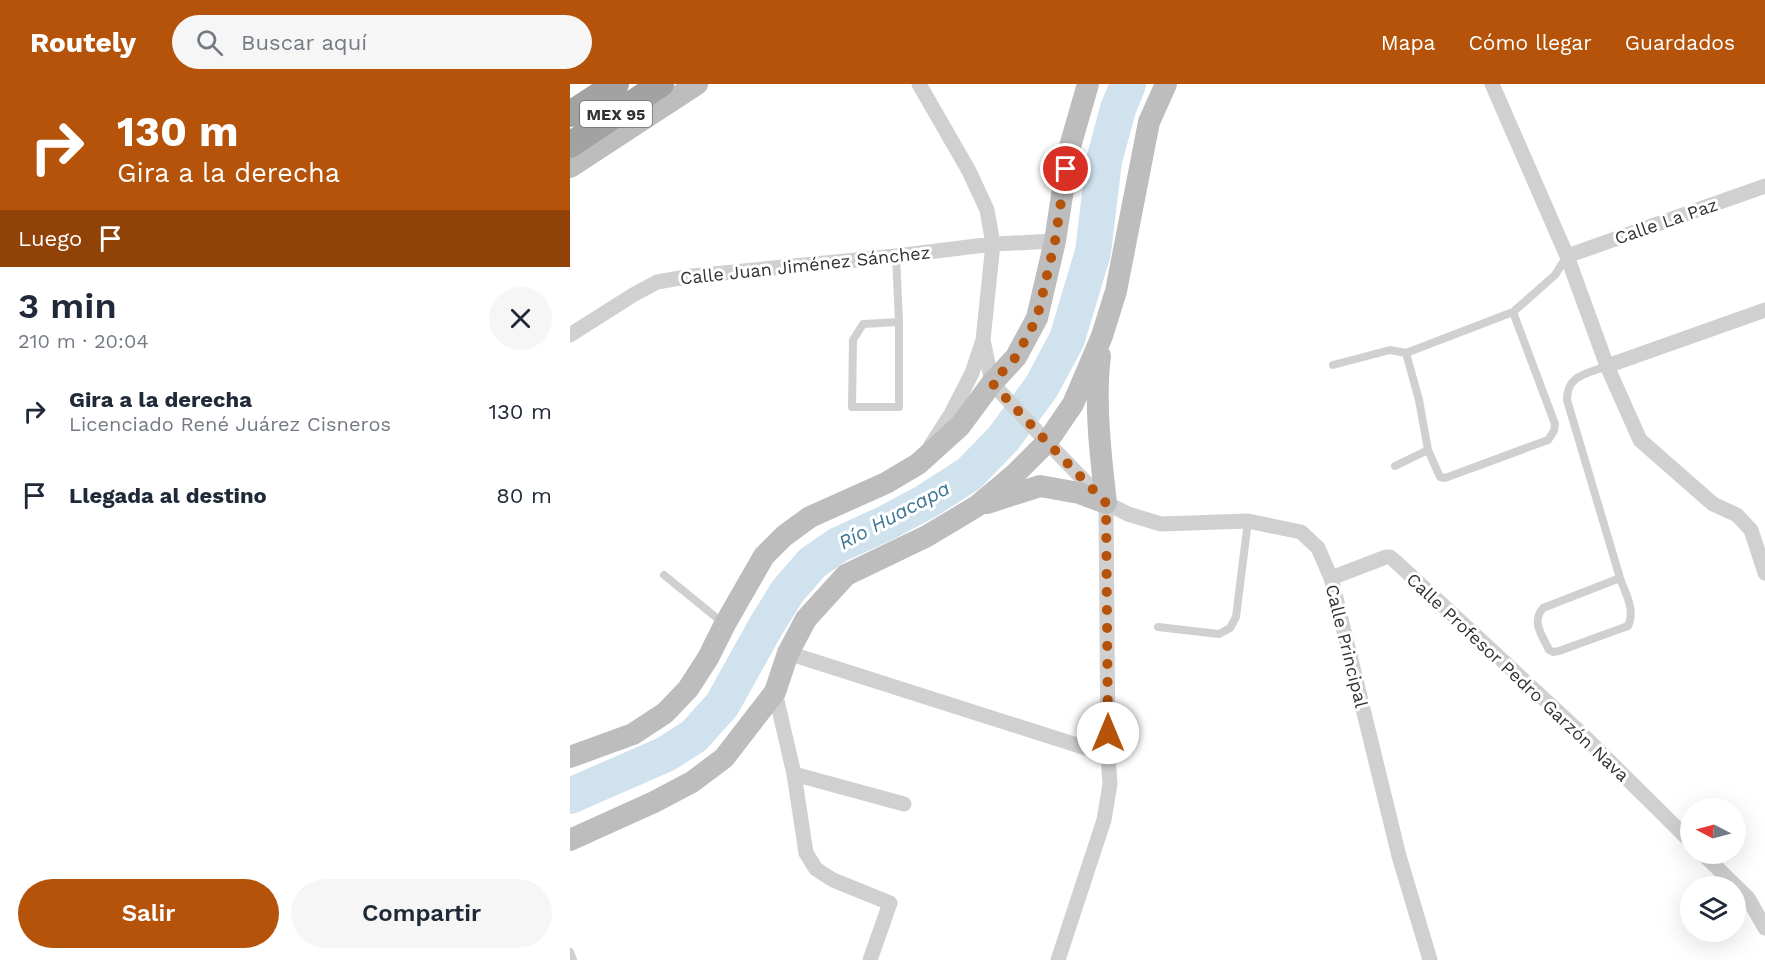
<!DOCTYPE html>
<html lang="es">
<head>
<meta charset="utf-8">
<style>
	:root { --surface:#fff; --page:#f6f6f7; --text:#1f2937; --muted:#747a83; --accent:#b45309 }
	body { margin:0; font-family:"Work Sans",sans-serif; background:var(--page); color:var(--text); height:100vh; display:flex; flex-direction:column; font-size:22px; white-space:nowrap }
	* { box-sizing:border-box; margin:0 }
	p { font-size:20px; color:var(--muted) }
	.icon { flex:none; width:33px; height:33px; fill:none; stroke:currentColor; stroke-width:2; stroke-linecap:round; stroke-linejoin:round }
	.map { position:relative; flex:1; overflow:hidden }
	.drawer { display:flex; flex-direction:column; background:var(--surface); width:570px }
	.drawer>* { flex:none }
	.hud { background:#b45309; color:#fff; overflow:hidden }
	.needle { width:39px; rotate:276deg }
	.fabs { position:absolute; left:1110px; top:714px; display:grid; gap:12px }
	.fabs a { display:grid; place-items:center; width:66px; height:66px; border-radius:50%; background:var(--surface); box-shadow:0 6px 24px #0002; font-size:30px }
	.pin { position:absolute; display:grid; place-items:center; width:51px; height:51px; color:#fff; margin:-26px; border:3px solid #fff; border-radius:50%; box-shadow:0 2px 6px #0007 }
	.me { position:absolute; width:66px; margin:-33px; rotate:0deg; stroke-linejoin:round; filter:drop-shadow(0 0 4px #0008) }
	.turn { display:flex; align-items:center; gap:21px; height:126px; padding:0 18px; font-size:27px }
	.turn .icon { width:78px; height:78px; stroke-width:2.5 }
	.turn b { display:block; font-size:42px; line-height:51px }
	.then { display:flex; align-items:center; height:57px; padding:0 18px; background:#0003; gap:12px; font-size:22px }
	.round { display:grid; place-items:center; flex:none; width:63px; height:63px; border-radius:32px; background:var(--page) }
	.summary { display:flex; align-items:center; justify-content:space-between; height:102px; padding:0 18px }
	h1 { font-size:36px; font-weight:600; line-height:45px }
	.cta { display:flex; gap:12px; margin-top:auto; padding:12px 18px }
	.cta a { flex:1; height:69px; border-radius:36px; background:var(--accent); color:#fff; font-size:24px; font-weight:600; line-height:69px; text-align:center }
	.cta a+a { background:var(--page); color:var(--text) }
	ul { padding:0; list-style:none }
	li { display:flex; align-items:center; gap:18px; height:84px; padding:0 18px }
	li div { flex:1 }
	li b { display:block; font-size:22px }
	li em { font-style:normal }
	header { display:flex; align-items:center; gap:36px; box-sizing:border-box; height:84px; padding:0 30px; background:var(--accent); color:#fff }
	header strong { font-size:28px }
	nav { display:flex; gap:33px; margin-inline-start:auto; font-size:21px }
	.search { width:420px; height:54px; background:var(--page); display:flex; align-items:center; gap:15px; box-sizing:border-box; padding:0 21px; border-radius:33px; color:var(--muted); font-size:22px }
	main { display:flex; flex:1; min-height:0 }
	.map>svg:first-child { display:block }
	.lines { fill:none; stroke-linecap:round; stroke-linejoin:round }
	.river { stroke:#cfe2ee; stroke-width:36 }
	.service { stroke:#d0d0d0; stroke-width:8 }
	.minor { stroke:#d0d0d0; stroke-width:15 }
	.secondary { stroke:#bdbdbd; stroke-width:22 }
	.trunk { stroke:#a2a2a2; stroke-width:26 }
	.route { stroke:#b45309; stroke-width:10; stroke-dasharray:0 18 }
	.labels { text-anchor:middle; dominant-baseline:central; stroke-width:6; stroke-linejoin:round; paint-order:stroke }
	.shield { fill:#fff; stroke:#707070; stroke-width:1.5 }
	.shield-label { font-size:16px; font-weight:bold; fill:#333 }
	.street-label { font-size:18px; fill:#333; stroke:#fff }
	.water-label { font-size:20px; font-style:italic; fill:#3f7597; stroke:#fff }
</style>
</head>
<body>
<header>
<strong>Routely</strong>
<div class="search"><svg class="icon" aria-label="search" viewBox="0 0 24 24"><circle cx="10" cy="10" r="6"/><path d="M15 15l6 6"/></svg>Buscar aquí</div>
<nav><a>Mapa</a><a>Cómo llegar</a><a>Guardados</a></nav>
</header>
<main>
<section class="drawer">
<div class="hud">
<div class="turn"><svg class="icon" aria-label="right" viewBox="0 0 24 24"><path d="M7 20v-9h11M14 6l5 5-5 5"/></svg><div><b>130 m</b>Gira a la derecha</div></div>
<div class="then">Luego<svg class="icon" aria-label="arrive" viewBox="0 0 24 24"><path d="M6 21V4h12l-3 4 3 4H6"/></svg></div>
</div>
<div class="summary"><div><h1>3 min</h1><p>210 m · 20:04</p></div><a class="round"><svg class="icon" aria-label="close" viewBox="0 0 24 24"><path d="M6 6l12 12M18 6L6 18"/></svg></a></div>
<ul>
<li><svg class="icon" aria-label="right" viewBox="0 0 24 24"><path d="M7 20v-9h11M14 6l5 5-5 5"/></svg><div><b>Gira a la derecha</b><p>Licenciado René Juárez Cisneros</p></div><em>130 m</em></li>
<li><svg class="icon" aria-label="arrive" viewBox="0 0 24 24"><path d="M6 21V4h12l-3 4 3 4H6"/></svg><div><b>Llegada al destino</b></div><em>80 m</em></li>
</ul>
<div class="cta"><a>Salir</a><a>Compartir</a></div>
</section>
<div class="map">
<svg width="1195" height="876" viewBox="0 0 1195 876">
	<rect width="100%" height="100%" fill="#fff"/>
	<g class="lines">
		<!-- river -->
		<path class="river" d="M0 712 96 670 124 652 152 621 196 542 217 508 242 479 268 461 314 440 357 417 399 390 433 355 472 302 497 255 523 168 534 77 548 25 558 0"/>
		<!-- service -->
		<path class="service" d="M326 172 329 238V323H282L283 256 293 240 329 238
			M836 269 849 316 858 366 870 393 875 394 978 356 984 347 985 340 943 228
			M763 281 820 266 836 269 943 228 985 191 997 172
			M1037 282C1016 290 997 291 997 316L1050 494 973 524C961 538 972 551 979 566L983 568 989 567 1058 542C1066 526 1055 509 1050 494
			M825 382 858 366
			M94 491 153 539
			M588 543 649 550 660 544 666 533 678 437
			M0 868 3 876"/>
		<!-- minor -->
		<path class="minor" d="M349 0 399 87 417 126 423 160 413 256 422 299 477 358 536 419 538 671 540 700 534 736 488 876
			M922 0 997 172 1037 282 1070 356 1143 420 1167 431 1181 446 1195 489
			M997 172 1195 102
			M0 251 63 211 87 198 122 192 326 172 423 160 485 157
			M1037 282 1195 226
			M361 361 381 330 402 289 413 256
			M536 419 558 430 591 440 678 437 731 448 748 464 761 494 829 772 860 876
			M761 494 816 473H820L825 477 1013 651 1120 757
			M218 569 538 671
			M205 608 224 690 236 769 246 785 263 796 320 819 300 876
			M224 690 334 720
			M1133 770 1178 814 1195 844"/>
		<!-- secondary -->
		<path class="secondary" d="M0 83 127 0
			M417 419 470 402 509 409 536 419C531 375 524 317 530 272
			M0 673 63 650 95 629 118 605 138 574 155 540 194 472 214 452 240 433 316 399 348 380 390 342 422 299 446 273 467 234 485 157 499 66 518 0
			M0 756 84 718 122 698 154 674 205 608 218 569 236 535 276 491 357 452 407 422 444 391 477 358 503 320 532 252 546 207 579 38 596 0"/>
		<!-- trunk -->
		<path class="trunk" d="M0 30 46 0
			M0 61 91 0"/>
	</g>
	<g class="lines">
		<!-- route -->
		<path class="route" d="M496 85 485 157 467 234 446 273 422 299 477 358 536 419 538 649"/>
	</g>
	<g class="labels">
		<!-- shield labels -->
		<rect class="shield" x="10" y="17" width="72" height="26" rx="4.5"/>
		<g class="shield-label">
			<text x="46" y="30">MEX 95</text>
		</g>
		<!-- street labels -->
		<g class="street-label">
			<text transform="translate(1096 137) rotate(-19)">Calle La Paz</text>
			<text transform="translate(235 181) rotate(-6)">Calle Juan Jiménez Sánchez</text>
			<text transform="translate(777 562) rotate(76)">Calle Principal</text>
			<text transform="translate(948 593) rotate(43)">Calle Profesor Pedro Garzón Nava</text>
		</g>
		<!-- water labels -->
		<g class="water-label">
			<text transform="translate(324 431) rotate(-28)">Río Huacapa</text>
		</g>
	</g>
</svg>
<div class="fabs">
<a><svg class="needle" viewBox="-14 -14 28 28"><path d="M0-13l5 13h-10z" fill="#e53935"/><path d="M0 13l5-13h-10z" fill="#747a83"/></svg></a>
<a><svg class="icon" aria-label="layers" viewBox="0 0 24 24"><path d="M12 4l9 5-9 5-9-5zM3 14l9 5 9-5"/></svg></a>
</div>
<div class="pin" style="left:496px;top:85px;background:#d93025"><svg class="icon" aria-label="arrive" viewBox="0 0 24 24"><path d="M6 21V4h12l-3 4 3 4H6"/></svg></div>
<svg class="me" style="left:538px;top:649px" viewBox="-20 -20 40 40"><circle r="19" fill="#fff"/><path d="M0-13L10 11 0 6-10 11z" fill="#b45309"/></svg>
</div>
</main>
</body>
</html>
